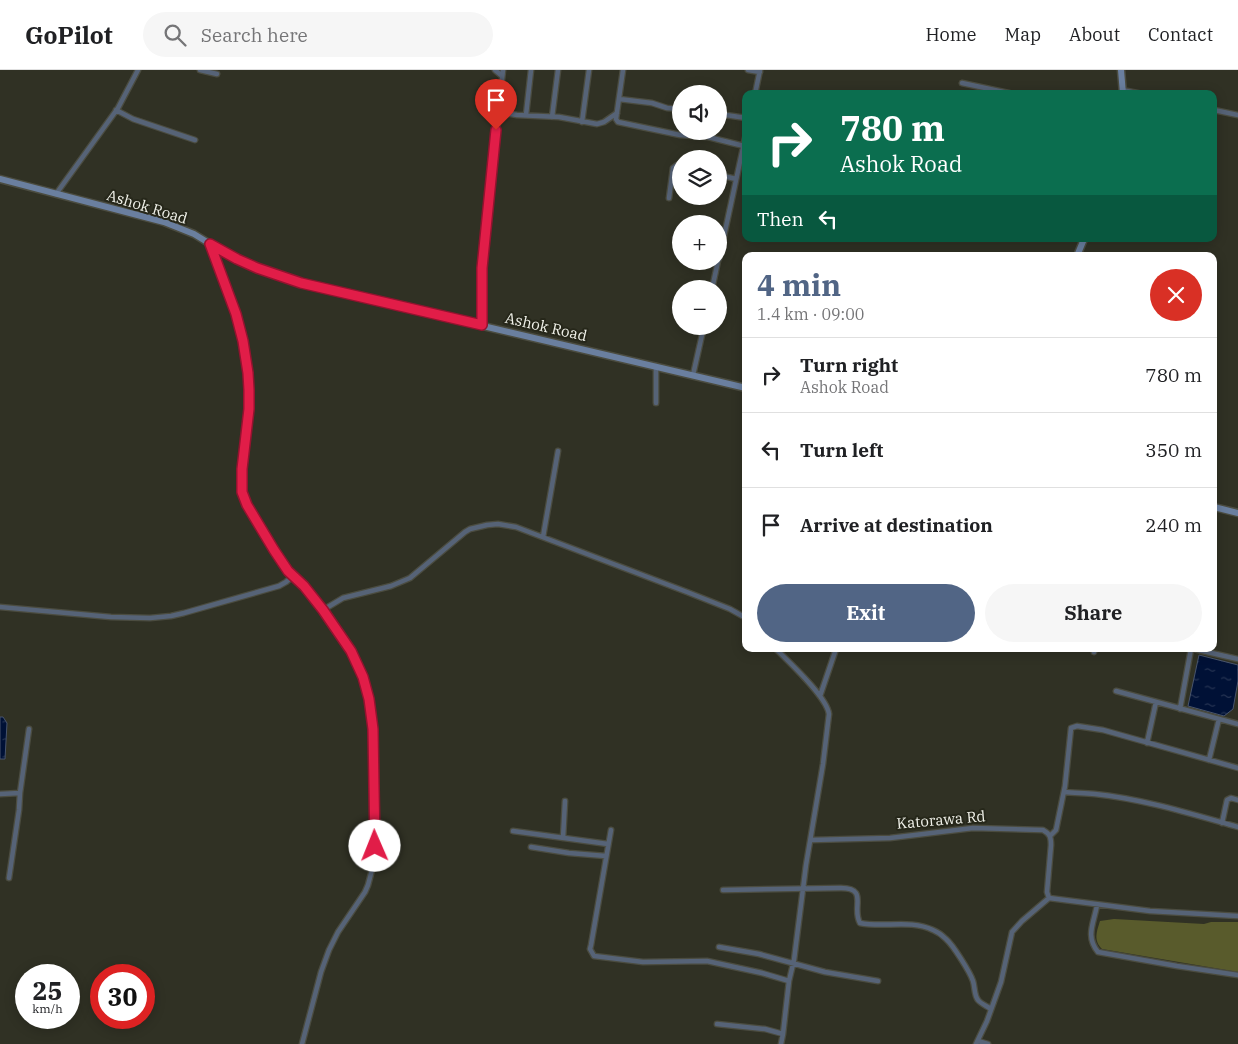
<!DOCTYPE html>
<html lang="en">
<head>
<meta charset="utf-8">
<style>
	:root { --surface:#fff; --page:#f6f6f6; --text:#202124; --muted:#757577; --line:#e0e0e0; --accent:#516585 }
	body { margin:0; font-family:"IBM Plex Serif",serif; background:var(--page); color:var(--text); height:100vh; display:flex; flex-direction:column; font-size:19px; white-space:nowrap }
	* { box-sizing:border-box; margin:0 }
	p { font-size:16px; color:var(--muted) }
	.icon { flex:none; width:28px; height:28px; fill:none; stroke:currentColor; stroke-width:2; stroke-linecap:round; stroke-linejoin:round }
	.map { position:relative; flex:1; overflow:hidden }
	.drawer { position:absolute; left:742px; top:182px; width:475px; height:400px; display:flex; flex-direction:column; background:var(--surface); border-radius:10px; box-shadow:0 2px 12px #0003 }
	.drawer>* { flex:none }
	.hud { position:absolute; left:742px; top:20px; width:475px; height:152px; border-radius:10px; box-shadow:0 2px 12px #0003; background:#0b6e4f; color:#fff; overflow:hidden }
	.controls { position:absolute; left:672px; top:15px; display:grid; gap:10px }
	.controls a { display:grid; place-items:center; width:55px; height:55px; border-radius:50%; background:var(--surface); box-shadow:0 2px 12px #0003; font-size:25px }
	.speed { position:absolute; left:15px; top:894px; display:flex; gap:10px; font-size:25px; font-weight:700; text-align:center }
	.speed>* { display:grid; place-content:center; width:65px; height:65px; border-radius:50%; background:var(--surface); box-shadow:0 2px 12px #0003; line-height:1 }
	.speed small { font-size:12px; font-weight:400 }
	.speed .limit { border:8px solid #d22; background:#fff; color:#111 }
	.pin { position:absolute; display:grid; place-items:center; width:42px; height:42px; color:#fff; margin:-51px -21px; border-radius:50% 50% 50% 0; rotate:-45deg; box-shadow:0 0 5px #0007 }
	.pin .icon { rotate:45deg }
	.me { position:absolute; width:55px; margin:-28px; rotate:359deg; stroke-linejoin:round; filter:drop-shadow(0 0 4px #0008) }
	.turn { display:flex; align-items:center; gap:18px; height:105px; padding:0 15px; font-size:22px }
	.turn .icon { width:65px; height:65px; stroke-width:2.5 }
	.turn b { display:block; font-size:35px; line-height:42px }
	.then { display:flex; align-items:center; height:48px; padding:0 15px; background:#0003; gap:10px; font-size:19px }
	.round { display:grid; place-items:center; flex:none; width:52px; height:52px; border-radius:26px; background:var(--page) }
	.headline { display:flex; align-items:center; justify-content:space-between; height:85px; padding:0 15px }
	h1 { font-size:30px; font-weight:700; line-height:38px; color:var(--accent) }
	.button { display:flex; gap:10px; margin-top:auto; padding:10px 15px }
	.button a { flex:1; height:58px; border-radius:30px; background:var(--accent); color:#fff; font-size:20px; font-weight:700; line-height:58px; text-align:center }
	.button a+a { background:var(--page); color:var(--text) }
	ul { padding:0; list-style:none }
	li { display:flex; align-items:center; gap:15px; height:75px; padding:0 15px; border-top:1px solid var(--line) }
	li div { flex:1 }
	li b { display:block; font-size:19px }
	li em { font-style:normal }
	header { display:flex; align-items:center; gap:30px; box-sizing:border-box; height:70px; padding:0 25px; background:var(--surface); border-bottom:1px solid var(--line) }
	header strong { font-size:24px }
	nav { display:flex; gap:28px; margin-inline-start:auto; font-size:18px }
	.search { width:350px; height:45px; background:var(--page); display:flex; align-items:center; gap:12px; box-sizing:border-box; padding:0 18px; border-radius:28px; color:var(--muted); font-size:19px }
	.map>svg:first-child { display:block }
</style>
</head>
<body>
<header>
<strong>GoPilot</strong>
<div class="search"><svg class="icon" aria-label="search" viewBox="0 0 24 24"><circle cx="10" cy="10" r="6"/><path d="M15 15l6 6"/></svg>Search here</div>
<nav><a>Home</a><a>Map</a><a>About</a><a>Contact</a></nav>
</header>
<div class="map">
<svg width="1238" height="974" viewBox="0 0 1238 974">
	<defs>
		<pattern id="water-ripples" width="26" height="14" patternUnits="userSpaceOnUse" patternTransform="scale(1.25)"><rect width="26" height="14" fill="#001136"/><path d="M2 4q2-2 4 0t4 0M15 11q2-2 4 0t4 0" fill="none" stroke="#263453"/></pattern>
	</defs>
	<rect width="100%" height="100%" fill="#303124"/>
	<path fill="#595b2c" d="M 1114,849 L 1204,854 L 1211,852 L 1238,852 L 1238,902 L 1102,879 C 1093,870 1097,861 1100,851 Z"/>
	<path fill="url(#water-ripples)" stroke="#48546c" d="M 1199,585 L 1238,595 L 1238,611 L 1233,639 L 1224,646 L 1188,636 Z
		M 0,647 L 3,647 L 7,653 L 5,689 L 0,689 Z"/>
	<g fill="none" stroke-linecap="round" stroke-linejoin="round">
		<g stroke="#4b4c40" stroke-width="7">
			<path id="street" d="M 200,0 L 217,4
				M 495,0 L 502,6
				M 623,0 L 616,49 L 618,52 L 680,65 L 708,67 L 744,76
				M 748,0 L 760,2
				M 962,13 L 1013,24
				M 1122,20 L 1142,24
				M 755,24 L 760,0
				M 619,29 L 652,33 L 667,38 L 681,39
				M 116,40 L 133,49 L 195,70
				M 1214,40 L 1238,45
				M 498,42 L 517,45 L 559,47 L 597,54 L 604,52 L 617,43
				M 719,44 L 746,48
				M 526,45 L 531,0
				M 552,47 L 558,0
				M 582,52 L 589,0
				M 719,105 L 736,109
				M 56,124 L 118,38 L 138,0
				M 669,128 L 673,98 L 677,95 L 681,96
				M 211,175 C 216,187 220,199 224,211 C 239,251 250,292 249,334 C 248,362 237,403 244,429 L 278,487 L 289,501 L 304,516 L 323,540 L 351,581 L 357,592 L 366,614 L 371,639 L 373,659 L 375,766 L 373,796 L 368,815 L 365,822 L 338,862 L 329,880 L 321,902 L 302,974
				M 719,189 L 746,64
				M 712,219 L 718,191
				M 481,255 L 482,198 L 503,0
				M 656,296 L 656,333
				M 693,305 L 704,256
				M 543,467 L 558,381
				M 0,537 L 111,547 L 150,548 L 171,546 L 184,543 L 279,516 L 286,512 L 293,506
				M 323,540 L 343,528 L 391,516 L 410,508 L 465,462 L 470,459 L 487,455 L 498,454 L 516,457 L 687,522 L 730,539 L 746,548
				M 776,579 C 789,592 827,627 829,644 L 823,694 L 806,795 L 794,890 L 789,911 L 783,964 L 781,974
				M 1194,579 L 1238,589
				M 1094,582 L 1095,579
				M 1116,621 L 1238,654
				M 820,626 L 836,579
				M 1180,639 L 1191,579
				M 1147,673 L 1156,632
				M 1209,690 L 1219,649
				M 1064,722 C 1074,723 1084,723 1095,724 C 1143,729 1191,744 1238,757
				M 20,723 L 29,659
				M 0,724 L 20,723 L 19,740 L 9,808
				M 1222,753 L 1227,730 L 1231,728 L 1238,730
				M 611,760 L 591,875 L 590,879 L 594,886 L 643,892 L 707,891 L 762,903 L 789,911
				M 513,761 L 608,774
				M 1050,766 L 1056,760 L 1065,716 L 1071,658 L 1077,656 L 1103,660 L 1238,698
				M 563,768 L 565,731
				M 811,770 L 890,768 L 973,758 L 1043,760 C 1050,764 1051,767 1051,775 L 1047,822 L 1049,828 L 1022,851 L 1012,862 L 1001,912 L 987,951 L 976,974
				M 531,777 L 569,783 L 606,786
				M 723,820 L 841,818 C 869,818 851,838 860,853 C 884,858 910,849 933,860 C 938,862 942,865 946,869 C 953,875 970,902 973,911 C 975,917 974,925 978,930 C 981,934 987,936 991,939
				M 1049,828 L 1150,841 L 1238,846
				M 1097,835 C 1094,853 1085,866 1098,882 L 1177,896 L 1238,905
				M 719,877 L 759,884 L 825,902 L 878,911
				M 717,954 L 765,959 L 783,964
				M 978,971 L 988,974"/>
		</g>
		<g stroke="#4b4c40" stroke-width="9">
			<path id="secondary" d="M 1121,0 L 1123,24
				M 0,109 L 164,152 L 194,164 L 225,183 L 257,198 L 301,213 L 746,318
				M 1077,186 L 1084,169
				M 1214,437 L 1238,443"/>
		</g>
		<use href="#street" stroke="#566377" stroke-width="4.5"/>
		<use href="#secondary" stroke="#6a7f9f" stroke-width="6"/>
	</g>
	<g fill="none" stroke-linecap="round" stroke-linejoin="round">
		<g stroke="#92132f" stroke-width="12">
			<path id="route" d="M 375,776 L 373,659 L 369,629 L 363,607 L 351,581 L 323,540 L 304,516 L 288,501 L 274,480 L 247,435 L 242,422 L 242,399 L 249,339 L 249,320 L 248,303 L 243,271 L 236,244 L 210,174 L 237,189 L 257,198 L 301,213 L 482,255 L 482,198 L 496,60"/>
		</g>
		<use href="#route" stroke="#e11d48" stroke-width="9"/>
	</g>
	<g text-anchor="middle" stroke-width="4" stroke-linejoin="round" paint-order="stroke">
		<g font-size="15" fill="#f1f2ea" stroke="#26271a">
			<text transform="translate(147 137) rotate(17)" y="5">Ashok Road</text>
			<text transform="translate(546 257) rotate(13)" y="5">Ashok Road</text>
			<text transform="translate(941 750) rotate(-5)" y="5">Katorawa Rd</text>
		</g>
	</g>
</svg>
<div class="controls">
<a><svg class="icon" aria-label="sound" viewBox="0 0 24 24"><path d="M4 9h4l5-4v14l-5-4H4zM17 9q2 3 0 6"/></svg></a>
<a><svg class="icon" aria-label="layers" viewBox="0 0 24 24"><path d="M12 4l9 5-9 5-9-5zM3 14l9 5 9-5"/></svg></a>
<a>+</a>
<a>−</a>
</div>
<div class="speed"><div>25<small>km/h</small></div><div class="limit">30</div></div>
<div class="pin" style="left:496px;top:60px;background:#d93025"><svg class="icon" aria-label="arrive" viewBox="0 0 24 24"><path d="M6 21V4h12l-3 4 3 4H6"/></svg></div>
<svg class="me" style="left:375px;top:776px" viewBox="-20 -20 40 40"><circle r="19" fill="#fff"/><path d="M0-13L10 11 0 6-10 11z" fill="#e11d48"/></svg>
<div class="hud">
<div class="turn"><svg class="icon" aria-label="right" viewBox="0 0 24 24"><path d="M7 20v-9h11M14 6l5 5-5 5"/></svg><div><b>780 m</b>Ashok Road</div></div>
<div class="then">Then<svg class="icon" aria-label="left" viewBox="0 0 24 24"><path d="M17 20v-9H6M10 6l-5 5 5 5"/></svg></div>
</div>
<section class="drawer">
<div class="headline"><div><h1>4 min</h1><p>1.4 km · 09:00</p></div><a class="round" style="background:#d93025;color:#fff"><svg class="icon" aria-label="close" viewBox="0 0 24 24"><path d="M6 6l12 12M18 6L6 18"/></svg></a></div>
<ul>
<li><svg class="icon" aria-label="right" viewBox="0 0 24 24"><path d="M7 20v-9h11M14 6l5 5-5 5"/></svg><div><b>Turn right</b><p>Ashok Road</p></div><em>780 m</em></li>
<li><svg class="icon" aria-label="left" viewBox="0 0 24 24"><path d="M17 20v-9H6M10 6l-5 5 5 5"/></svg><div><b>Turn left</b></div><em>350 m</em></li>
<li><svg class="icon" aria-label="arrive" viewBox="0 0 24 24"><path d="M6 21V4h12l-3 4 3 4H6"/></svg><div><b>Arrive at destination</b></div><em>240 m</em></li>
</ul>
<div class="button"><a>Exit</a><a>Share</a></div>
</section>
</div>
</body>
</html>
